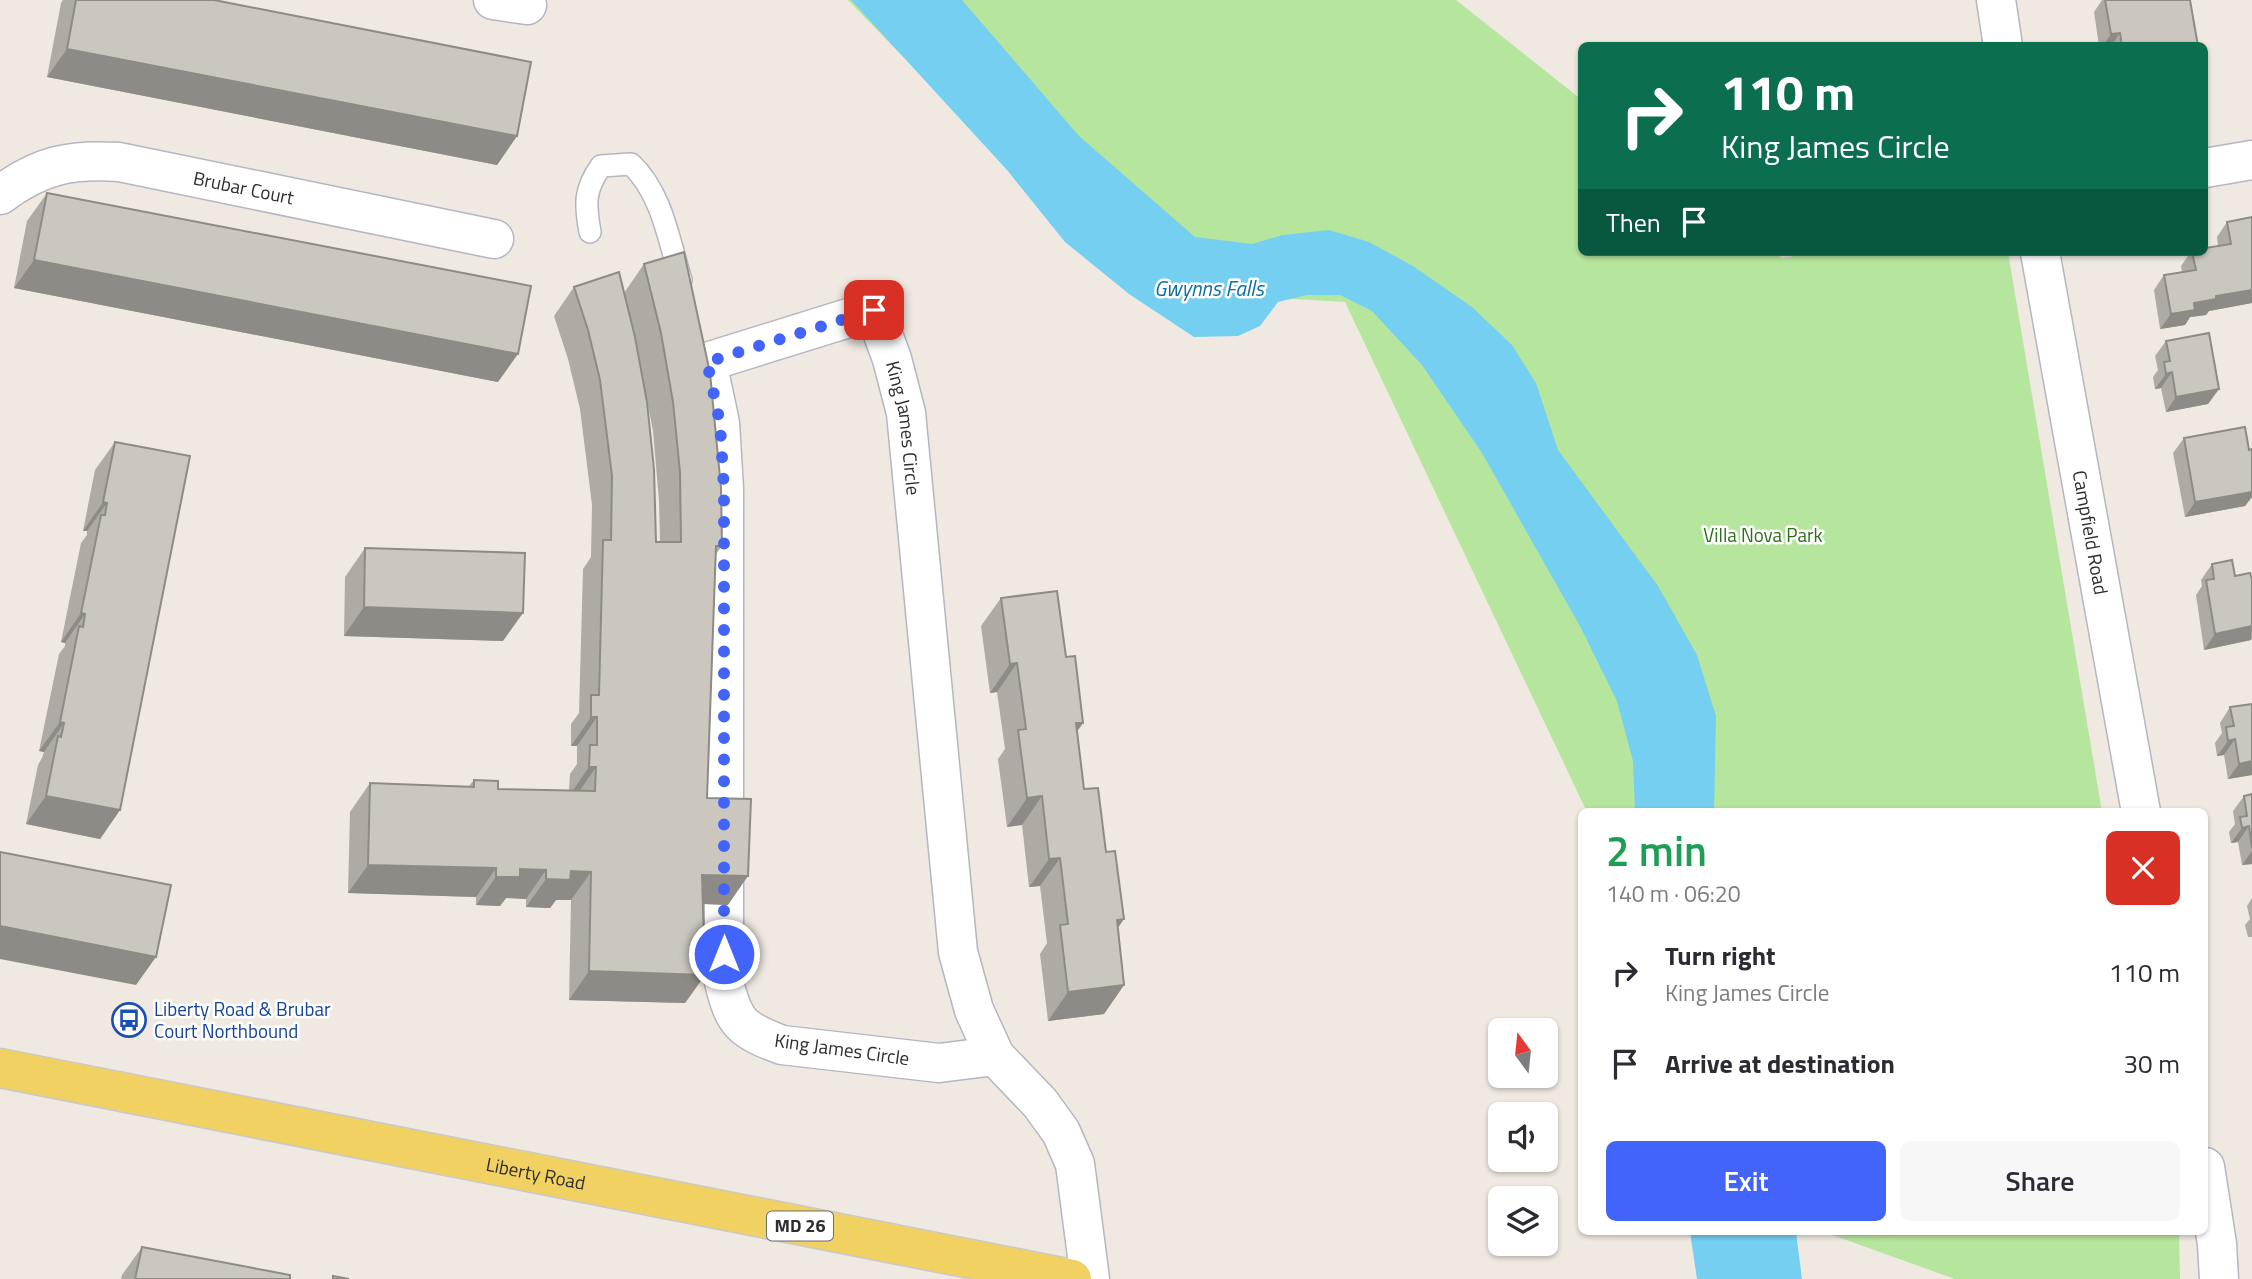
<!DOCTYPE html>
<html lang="en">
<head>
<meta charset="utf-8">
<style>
	:root { --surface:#fff; --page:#f7f7f7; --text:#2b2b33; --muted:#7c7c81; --accent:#4264fb }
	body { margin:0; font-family:"Titillium Web",sans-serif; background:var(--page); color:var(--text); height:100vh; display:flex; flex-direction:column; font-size:26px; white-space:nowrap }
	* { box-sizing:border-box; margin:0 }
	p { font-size:23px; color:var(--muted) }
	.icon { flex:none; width:38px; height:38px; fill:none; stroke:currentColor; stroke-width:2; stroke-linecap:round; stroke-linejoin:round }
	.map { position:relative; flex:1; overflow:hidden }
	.side { position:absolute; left:1578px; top:808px; width:630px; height:427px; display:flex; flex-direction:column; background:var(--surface); border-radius:10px; box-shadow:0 2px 5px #0004 }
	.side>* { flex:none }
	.banner { position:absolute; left:1578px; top:42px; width:630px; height:214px; border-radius:10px; box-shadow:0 2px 5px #0004; background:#0b6e4f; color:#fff; overflow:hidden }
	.needle { width:46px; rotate:345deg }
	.fabs { position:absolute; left:1488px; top:1018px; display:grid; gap:14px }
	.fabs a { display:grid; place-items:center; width:70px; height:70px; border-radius:10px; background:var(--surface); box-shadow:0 2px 5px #0004; font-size:35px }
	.pin { position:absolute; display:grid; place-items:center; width:60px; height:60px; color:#fff; margin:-30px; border-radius:14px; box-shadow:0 4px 10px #0006 }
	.me { position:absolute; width:77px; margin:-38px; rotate:0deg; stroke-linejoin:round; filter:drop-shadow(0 0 5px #0008) }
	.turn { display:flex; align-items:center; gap:24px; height:147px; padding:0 28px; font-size:32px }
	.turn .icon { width:91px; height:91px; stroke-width:2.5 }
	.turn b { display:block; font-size:49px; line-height:60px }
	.then { display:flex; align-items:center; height:66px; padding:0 28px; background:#0003; gap:14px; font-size:26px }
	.round { display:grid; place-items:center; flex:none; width:74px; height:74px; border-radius:10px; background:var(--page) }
	.summary { display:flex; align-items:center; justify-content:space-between; height:119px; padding:0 28px }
	h1 { font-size:42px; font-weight:600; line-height:52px; color:#1e9e55 }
	.button { display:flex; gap:14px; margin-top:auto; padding:14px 28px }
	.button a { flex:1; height:80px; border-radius:10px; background:var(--accent); color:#fff; font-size:28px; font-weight:600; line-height:80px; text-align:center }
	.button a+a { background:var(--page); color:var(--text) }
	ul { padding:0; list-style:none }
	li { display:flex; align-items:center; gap:21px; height:91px; padding:0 28px }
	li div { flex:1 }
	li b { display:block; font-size:26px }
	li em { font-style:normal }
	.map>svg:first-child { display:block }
</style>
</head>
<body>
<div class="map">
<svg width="2252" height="1279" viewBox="0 0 2252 1279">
	<rect width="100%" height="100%" fill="#efe9e1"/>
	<path fill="#b6e59e" d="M 848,0 L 1456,0 L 1582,100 L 1582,252 L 1774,252 L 1782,258 L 1818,252 L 2008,252 L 2102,812 L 1587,812 L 1345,302 L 1128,289 Z
		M 1824,1232 L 2179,1232 L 2180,1279 L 1955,1279 Z"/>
	<path fill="#75cff0" d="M 851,0 L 962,0 L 1079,136 L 1195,237 L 1252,244 L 1283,235 L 1329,230 L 1369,242 L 1413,266 L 1472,307 L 1512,345 L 1536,383 L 1558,450 L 1658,586 L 1697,655 L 1716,716 L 1714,812 L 1635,812 L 1633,761 L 1617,701 L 1580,626 L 1482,453 L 1422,365 L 1372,311 L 1340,295 L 1307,295 L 1278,302 L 1260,326 L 1238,336 L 1194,337 L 1129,294 L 1065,242 L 1007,170 Z
		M 1690,1232 L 1796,1232 L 1802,1279 L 1697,1279 Z"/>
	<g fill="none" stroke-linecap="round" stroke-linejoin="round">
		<g stroke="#b4b7c1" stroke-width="24">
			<path id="service" d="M 590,232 C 585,204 584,190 601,166 L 631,164 C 662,193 669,241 681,280"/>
		</g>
		<g stroke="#b4b7c1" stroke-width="41">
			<g id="minor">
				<path d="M 493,0 L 527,5"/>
				<path d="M 2205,168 L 2252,160"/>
				<path id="s1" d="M 0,195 C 40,165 70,159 119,162 L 494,239"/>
				<path id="s2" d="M 995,1056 L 939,1063 L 782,1045 C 742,1030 734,1024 724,982 L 724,489 L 720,423 L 707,362 L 874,310 L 892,359 L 906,413 L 958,952 L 974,1010 L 995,1056 L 1040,1103 L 1061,1132 L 1075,1164 L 1090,1279"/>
			</g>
		</g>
		<g stroke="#b4b7c1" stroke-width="41">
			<g id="tertiary">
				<path d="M 1996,0 L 2003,46"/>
				<path id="s3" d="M 2040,252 L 2141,812"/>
				<path d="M 2205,1167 L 2217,1244 L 2219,1279"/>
			</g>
		</g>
		<g stroke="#c9c9c9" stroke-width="41">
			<g id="primary">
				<path id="s4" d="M 0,1068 L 1072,1279"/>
			</g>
		</g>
		<use href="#service" stroke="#fff" stroke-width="21"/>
		<use href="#minor" stroke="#fff" stroke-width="38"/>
		<use href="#tertiary" stroke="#fff" stroke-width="38"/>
		<use href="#primary" stroke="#f2d163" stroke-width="38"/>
	</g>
	<path fill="#afaba4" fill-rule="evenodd" d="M 63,0 L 214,0 L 517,136 L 497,165 L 47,77 L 61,3 Z
		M 2102,0 L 2190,0 L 2198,46 L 2099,46 L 2094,12 Z
		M 47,193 L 498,382 L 14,288 L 27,221 Z
		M 2252,217 L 2252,303 L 2209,311 L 2206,315 L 2190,317 L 2185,325 L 2160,329 L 2154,290 L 2164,275 L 2182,272 L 2181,266 L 2191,252 L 2205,252 L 2218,246 L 2217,237 L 2227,222 Z
		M 644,264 L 722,546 L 716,554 L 707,798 L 728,905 L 703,904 L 705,975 L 685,1003 L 569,1000 L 571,900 L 556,900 L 550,908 L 526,907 L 526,899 L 506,898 L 500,906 L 476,905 L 476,897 L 348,893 L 350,812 L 370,783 L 469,786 L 474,780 L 498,789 L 569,791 L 570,774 L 577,764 L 577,746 L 571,746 L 571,724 L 579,713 L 583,569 L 591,557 L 592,505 L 580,409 L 568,359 L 554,316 L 574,287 L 624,293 ZM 637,348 L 653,431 L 659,501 L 660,542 L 656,542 Z
		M 2166,341 L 2219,389 L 2208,404 L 2166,412 L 2161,388 L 2155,389 L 2153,377 L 2158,370 L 2155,356 Z
		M 2184,438 L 2249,450 L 2252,449 L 2252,497 L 2245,506 L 2185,517 L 2173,453 Z
		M 115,442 L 120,810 L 100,839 L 26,824 L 38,765 L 42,758 L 44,752 L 39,751 L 59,654 L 65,646 L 65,643 L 61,642 L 81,543 L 87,535 L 87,531 L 83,531 L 95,470 Z
		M 365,548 L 503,641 L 344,636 L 345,577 Z
		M 2212,564 L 2235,576 L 2252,579 L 2252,639 L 2251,640 L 2204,650 L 2196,595 L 2202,586 L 2201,580 Z
		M 1001,598 L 1066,657 L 1083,723 L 1077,731 L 1084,789 L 1106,852 L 1118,928 L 1124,985 L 1104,1014 L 1048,1021 L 1040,954 L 1047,943 L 1040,886 L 1029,887 L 1022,825 L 1007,827 L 998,759 L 1005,749 L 997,692 L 990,693 L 981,626 Z
		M 2252,704 L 2252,775 L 2228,779 L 2224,755 L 2217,756 L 2215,743 L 2222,733 L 2220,723 L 2230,707 Z
		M 2252,794 L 2252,864 L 2242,865 L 2238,842 L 2231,843 L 2229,832 L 2235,824 L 2233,811 L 2244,796 Z
		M 2252,898 L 2252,937 L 2248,937 L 2245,925 L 2250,919 L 2247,906 Z
		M 142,1247 L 289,1279 L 290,1279 L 121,1279 L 122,1275 Z"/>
	<path fill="#8e8b86" d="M 2120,33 L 2111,46 L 2103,46 L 2111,34 Z
		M 67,49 L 517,136 L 497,165 L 47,77 Z
		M 34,260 L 518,354 L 498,382 L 14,288 Z
		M 2252,290 L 2252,303 L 2209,311 L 2206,315 L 2190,317 L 2185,325 L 2160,329 L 2171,314 L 2194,303 L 2216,296 Z
		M 2172,372 L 2161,388 L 2155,389 L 2166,374 Z
		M 2219,389 L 2208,404 L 2166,412 L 2176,397 Z
		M 2252,492 L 2252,497 L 2245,506 L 2185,517 L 2195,502 Z
		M 103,502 L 107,503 L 87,531 L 83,531 Z
		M 364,607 L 523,613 L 503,641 L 344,636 Z
		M 81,613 L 85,614 L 65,643 L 61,642 Z
		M 2252,626 L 2251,640 L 2204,650 L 2215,634 Z
		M 1017,663 L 997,692 L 990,693 L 1010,664 Z
		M 591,717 L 597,717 L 577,746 L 571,746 Z
		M 60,722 L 64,723 L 44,752 L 39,751 Z
		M 1076,723 L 1083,723 L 1063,751 Z
		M 2235,739 L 2224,755 L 2217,756 L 2228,741 Z
		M 2252,761 L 2252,775 L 2228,779 L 2239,764 Z
		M 589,767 L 596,767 L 576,796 L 569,796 Z
		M 46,796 L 120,810 L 100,839 L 26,824 Z
		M 1042,796 L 1022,825 L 1007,827 L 1027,798 Z
		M 2249,826 L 2238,842 L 2231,843 L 2242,828 Z
		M 2252,851 L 2252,864 L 2242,865 Z
		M 1060,858 L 1040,886 L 1029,887 L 1049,859 Z
		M 368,865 L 496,868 L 476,897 L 348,893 Z
		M 520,869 L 546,870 L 526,899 L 506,898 L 500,906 L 476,905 L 496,877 Z
		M 571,871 L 591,872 L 571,900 L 556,900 L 550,908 L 526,907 L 546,879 Z
		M 702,875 L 748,876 L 728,905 L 682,903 Z
		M 1124,919 L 1104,948 L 1117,920 Z
		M 0,926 L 156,957 L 136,985 L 0,959 Z
		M 589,971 L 705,975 L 685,1003 L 569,1000 Z
		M 1124,985 L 1104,1014 L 1048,1021 L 1068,992 Z"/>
	<path fill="#cbc7bf" stroke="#8e8b86" stroke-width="2" d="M 76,0 L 214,0 L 531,62 L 517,136 L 67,49 Z
		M 2105,0 L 2190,0 L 2198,46 L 2122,46 L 2120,33 L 2111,34 Z
		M 47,193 L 531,286 L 518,354 L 34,260 Z
		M 2252,217 L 2252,290 L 2216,296 L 2216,299 L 2194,303 L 2195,310 L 2171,314 L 2164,275 L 2196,270 L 2192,252 L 2205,252 L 2205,248 L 2231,244 L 2227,222 Z
		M 684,252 L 710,373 L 721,488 L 722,546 L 716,546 L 707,798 L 751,799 L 748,876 L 702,875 L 705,975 L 589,971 L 591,872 L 571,871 L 570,880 L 546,879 L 546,870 L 520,869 L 520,877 L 496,877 L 496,868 L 368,865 L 370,783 L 474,787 L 474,780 L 498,781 L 498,789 L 595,791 L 596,767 L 589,767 L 590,745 L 597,745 L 597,717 L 591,717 L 591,695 L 599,695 L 603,540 L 611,540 L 612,476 L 600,380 L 588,330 L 574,287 L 619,272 L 635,337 L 647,402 L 654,469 L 656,542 L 681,542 L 680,472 L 673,402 L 661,333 L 644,264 Z
		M 2209,333 L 2219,389 L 2176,397 L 2172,372 L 2166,374 L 2164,362 L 2170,361 L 2166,341 Z
		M 2245,427 L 2249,450 L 2252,449 L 2252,492 L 2195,502 L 2184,438 Z
		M 115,442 L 190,456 L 120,810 L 46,796 L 58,736 L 61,737 L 64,723 L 60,722 L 79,626 L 83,627 L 85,614 L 81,613 L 101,515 L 105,515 L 107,503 L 103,502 Z
		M 365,548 L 525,553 L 523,613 L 364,607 Z
		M 2232,560 L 2235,576 L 2250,573 L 2252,579 L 2252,626 L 2215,634 L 2206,580 L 2214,579 L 2212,564 Z
		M 1057,591 L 1066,657 L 1075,656 L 1083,723 L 1076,723 L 1084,789 L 1098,788 L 1106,852 L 1115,851 L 1124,919 L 1117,920 L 1124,985 L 1068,992 L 1060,925 L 1068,924 L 1060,858 L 1049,859 L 1042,796 L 1027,798 L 1018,730 L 1026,729 L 1017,663 L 1010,664 L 1001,598 Z
		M 2252,704 L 2252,761 L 2239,764 L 2235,739 L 2228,741 L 2226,727 L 2234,726 L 2230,707 Z
		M 2252,794 L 2252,848 L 2249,826 L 2242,828 L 2240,817 L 2247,816 L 2244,796 Z
		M 0,852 L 171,885 L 156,957 L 0,926 Z
		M 142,1247 L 290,1275 L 290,1279 L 135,1279 Z
		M 333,1276 L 349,1279 L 333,1279 Z"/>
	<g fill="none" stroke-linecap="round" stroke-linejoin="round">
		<path stroke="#4264fb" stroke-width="12" stroke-dasharray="0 21.6" d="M 724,954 L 724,489 L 720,423 L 707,362 L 874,310"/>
	</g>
	<defs>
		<g id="bus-ring" transform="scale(1.75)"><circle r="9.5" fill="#fff" stroke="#1a4fb4" stroke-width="1.5"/><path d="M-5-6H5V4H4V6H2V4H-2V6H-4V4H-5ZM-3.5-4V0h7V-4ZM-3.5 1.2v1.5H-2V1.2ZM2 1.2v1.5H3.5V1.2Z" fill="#1a4fb4"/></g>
	</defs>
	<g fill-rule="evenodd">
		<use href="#bus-ring" x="129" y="1020"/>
	</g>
	<g text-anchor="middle" stroke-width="5" stroke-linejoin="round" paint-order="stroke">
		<rect fill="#fff" stroke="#6d6d6d" stroke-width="2" x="767" y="1211.5" width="66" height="29" rx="5"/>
		<g font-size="18" font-weight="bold" fill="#2e2e2e">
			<text x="800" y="1232">MD 26</text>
		</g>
		<g font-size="19" fill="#2e2e2e" stroke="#fff">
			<text dy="7" stroke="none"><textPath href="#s1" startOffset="254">Brubar Court</textPath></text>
			<text dy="7" stroke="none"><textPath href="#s2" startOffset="1225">King James Circle</textPath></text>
			<text dy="7" stroke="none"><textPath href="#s3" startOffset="285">Campfield Road</textPath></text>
			<text transform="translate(842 1049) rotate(8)" y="7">King James Circle</text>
			<text dy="7" stroke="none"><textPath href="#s4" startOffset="546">Liberty Road</textPath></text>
		</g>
		<g font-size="19" fill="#2c6e1b" stroke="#fff">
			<text x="1763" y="542">Villa Nova Park</text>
		</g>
		<g font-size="19" fill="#164399" stroke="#fff" text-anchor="start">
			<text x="154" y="1016">Liberty Road &amp; Brubar<tspan x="154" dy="22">Court Northbound</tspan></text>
		</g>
		<g font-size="21" font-style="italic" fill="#0d6fa3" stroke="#fff">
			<text x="1209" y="296">Gwynns Falls</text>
		</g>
	</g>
</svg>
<div class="fabs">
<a><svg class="needle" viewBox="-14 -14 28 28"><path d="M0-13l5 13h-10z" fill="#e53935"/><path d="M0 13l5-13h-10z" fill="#7c7c81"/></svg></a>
<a><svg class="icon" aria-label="sound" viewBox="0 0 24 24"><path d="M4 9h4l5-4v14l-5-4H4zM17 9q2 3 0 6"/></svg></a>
<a><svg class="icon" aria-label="layers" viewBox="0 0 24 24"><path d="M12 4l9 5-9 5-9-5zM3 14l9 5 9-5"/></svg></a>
</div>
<div class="pin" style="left:874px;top:310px;background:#d93025"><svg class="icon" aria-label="arrive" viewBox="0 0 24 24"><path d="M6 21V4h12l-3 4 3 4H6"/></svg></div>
<svg class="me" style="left:724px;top:954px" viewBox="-20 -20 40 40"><circle r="17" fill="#4264fb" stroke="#fff" stroke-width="3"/><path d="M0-11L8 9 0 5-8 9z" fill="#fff"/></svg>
<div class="banner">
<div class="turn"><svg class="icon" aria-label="right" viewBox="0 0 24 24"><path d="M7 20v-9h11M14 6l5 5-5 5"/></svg><div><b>110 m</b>King James Circle</div></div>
<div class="then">Then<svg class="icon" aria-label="arrive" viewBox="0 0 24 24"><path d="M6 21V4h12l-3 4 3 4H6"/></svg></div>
</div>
<section class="side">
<div class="summary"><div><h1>2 min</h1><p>140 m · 06:20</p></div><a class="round" style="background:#d93025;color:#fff"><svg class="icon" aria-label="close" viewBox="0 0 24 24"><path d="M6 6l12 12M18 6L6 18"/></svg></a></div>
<ul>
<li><svg class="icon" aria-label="right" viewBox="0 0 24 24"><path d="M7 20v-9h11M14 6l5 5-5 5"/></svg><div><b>Turn right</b><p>King James Circle</p></div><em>110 m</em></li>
<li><svg class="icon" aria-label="arrive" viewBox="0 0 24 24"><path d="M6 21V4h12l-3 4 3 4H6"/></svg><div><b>Arrive at destination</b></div><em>30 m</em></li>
</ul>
<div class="button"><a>Exit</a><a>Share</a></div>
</section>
</div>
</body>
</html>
